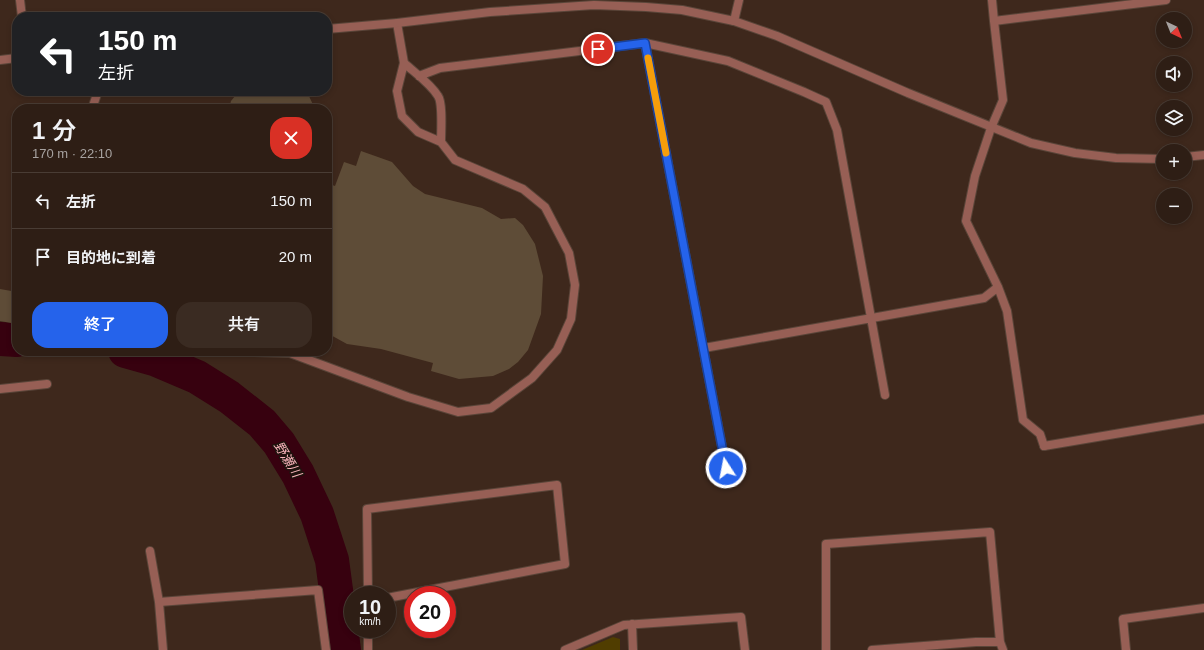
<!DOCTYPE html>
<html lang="ja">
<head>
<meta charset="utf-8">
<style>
	:root { --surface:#2e1e15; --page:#3a2b22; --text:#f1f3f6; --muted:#a7a2a0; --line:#493c34; --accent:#2563eb }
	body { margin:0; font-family:Arial,"Noto Sans JP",sans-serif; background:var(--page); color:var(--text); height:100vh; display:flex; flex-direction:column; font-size:15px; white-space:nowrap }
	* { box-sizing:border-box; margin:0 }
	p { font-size:13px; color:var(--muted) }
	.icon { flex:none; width:22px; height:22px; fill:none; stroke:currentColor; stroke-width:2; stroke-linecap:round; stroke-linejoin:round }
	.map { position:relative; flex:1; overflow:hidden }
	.details { position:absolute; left:12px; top:104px; width:320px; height:252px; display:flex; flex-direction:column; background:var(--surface); border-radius:16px; box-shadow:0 2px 6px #0003,0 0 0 1px var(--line) }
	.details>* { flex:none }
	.top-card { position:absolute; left:12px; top:12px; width:320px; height:84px; border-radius:16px; box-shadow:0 2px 6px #0003,0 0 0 1px var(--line); background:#202124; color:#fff; overflow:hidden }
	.needle { width:26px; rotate:137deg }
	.buttons { position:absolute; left:1156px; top:12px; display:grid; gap:8px }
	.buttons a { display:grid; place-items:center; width:36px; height:36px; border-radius:50%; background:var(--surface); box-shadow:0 2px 6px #0003,0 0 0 1px var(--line); font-size:20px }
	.speed { position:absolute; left:344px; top:586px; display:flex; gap:8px; font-size:20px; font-weight:700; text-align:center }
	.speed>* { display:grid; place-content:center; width:52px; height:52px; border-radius:50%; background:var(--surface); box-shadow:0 2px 6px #0003,0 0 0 1px var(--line); line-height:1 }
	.speed small { font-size:10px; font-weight:400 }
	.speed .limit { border:6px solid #d22; background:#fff; color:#111 }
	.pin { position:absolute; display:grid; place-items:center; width:34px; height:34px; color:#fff; margin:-17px; border:2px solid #fff; border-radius:50%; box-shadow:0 1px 4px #0007 }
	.me { position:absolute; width:44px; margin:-22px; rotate:349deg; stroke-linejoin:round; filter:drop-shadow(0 0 3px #0008) }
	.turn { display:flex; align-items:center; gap:14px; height:84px; padding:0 20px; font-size:18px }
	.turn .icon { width:52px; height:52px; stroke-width:2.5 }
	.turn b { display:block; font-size:28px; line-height:34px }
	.round { display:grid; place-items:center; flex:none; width:42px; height:42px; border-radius:16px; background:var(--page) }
	.summary { display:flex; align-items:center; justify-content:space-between; height:68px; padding:0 20px }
	h1 { font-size:24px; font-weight:600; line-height:30px }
	.button { display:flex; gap:8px; margin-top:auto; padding:8px 20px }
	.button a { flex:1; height:46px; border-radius:16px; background:var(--accent); color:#fff; font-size:16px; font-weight:600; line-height:46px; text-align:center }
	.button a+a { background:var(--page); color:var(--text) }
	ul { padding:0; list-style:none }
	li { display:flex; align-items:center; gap:12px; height:56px; padding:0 20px; border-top:1px solid var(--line) }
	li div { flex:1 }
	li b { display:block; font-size:15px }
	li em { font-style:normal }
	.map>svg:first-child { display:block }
</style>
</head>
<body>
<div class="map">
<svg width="1204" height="650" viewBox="0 0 1204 650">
	<rect width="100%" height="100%" fill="#3e281c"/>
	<path fill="#503d00" d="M 613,637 L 620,639 L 620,650 L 582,650 Z"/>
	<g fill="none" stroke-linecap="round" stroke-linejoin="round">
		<path stroke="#37010f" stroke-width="34" d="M 0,339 L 17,340
			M 125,351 L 157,360 L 197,377 L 229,397 L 262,423 L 279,443 L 298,474 L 317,514 L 332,560 L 344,650"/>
	</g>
	<path fill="#5e4c37" d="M 239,91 L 305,91 L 308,94 L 315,109 L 229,109 L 231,101 Z
		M 361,151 L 392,162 L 413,186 L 425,194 L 482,208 L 501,219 L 515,218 L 523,225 L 535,244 L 543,276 L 541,314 L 528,350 L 518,362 L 509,369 L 493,376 L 459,379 L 431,371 L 433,363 L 381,349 L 347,344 L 327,333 L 327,183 L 335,186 L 344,162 L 356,166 Z
		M 0,289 L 17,292 L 17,324 L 0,321 Z"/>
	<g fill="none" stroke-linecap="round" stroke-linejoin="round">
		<g stroke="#5a4539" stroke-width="10">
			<path id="service" d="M 992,0 L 994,21 L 1166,0
				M 994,21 L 1003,100 L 991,128 L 975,176 L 966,221 L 998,287 L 1007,311 L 1023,420 L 1040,434 L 1044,446
				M 397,23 L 404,63 L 397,91 L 402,116 L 418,132 L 441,142 C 441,132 443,103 438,96 C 430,83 415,73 404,63
				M 645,43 L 726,468
				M 419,76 L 440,68 L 645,43 L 728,61 L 804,92 L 826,102 L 837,130 L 885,395
				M 92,109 L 98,91
				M 704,348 L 984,298 L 998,287
				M 224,351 L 290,353 L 408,397 L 458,412 L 491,408 L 532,378 L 557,350 L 571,319 L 575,285 L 569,253 L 545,207 L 523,189 L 455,160 L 441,142"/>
		</g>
		<g stroke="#5a4539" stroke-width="10">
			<path id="minor" d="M 20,0 L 22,17
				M 734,21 L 739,0
				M 0,389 L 47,384
				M 1044,446 L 1204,419
				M 150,551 L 159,602 L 163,650
				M 368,595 L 367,509 L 557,485 L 565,564 L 387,598
				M 159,602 L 318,590 L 326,650
				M 632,624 L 633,650
				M 368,629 L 368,650
				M 565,650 L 624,625 L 741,617 L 745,650
				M 826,650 L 826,544 L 990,532 L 1000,642
				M 872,650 L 976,642 L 1000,642 L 1003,650
				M 1126,650 L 1123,619 L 1204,608"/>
		</g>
		<g stroke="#5a4539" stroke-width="10">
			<path id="tertiary" d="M 327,29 L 397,23 L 490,12 L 594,5 L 646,7 L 682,10 L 734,21 L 777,36 L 908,93 L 1031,143 L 1075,153 L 1116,158 L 1163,159
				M 0,60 L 17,58
				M 1185,157 L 1204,155"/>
		</g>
		<use href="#service" stroke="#975f55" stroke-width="8"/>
		<use href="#minor" stroke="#975f55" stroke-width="8"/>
		<use href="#tertiary" stroke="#975f55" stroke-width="8"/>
	</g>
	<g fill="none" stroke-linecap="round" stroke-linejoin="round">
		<g stroke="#184099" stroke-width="10">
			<path id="route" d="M 598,49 L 645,43 L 726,468"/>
		</g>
		<use href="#route" stroke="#2563eb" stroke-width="7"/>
		<path stroke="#f59e0b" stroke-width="7" d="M 648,58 L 666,153"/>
	</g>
	<g text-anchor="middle" stroke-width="3" stroke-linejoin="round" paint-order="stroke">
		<g font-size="13" font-style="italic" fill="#fab4bc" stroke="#1e140e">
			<text transform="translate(288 459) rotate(58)" y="5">野瀬川</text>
		</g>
	</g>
</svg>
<div class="buttons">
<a><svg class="needle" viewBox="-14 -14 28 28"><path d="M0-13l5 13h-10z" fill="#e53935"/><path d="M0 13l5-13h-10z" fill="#a7a2a0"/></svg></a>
<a><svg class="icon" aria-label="sound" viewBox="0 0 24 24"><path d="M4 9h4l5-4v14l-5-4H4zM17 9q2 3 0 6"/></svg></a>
<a><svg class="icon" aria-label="layers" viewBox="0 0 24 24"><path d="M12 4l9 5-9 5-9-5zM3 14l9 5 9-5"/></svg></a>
<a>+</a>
<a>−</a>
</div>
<div class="speed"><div>10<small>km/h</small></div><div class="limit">20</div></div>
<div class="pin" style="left:598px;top:49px;background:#d93025"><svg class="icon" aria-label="arrive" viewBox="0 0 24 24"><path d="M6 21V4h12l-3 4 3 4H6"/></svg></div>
<svg class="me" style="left:726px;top:468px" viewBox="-20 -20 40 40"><circle r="17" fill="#2563eb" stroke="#fff" stroke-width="3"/><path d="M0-11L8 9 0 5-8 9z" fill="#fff"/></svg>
<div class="top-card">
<div class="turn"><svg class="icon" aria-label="left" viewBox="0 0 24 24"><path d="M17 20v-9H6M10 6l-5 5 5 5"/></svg><div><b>150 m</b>左折</div></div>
</div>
<section class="details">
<div class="summary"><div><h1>1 分</h1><p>170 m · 22:10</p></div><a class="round" style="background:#d93025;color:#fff"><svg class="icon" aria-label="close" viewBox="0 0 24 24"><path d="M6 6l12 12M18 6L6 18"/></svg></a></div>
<ul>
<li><svg class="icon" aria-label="left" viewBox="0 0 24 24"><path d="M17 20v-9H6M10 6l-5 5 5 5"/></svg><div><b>左折</b></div><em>150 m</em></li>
<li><svg class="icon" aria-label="arrive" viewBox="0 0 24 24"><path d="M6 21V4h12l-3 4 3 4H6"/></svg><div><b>目的地に到着</b></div><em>20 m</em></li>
</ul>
<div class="button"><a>終了</a><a>共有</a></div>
</section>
</div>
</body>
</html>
